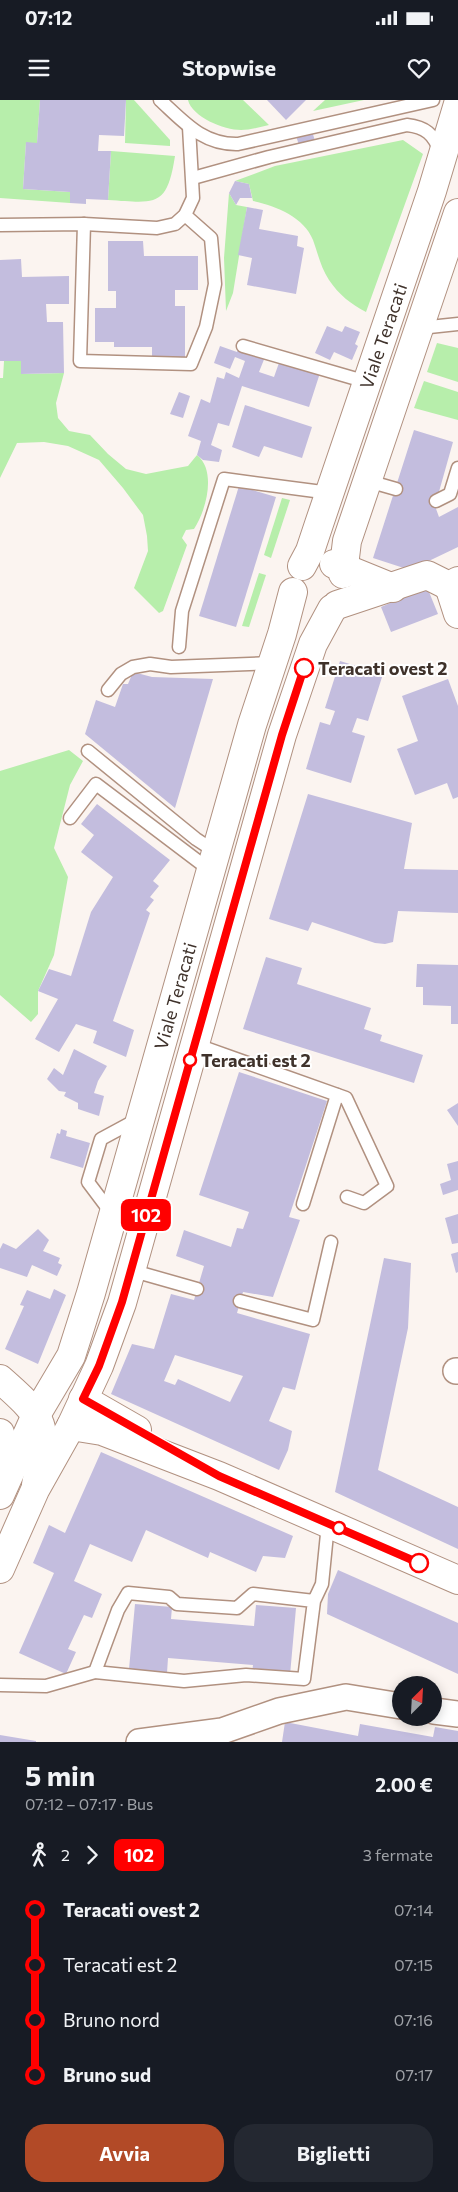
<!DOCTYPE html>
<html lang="it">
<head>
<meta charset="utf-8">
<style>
  :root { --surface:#171b24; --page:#242831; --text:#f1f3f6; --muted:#9ea1a6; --accent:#b24a27 }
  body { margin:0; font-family:Commissioner,sans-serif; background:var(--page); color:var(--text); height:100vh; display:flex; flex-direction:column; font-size:19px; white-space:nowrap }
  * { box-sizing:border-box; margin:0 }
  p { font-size:16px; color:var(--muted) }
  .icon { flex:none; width:28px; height:28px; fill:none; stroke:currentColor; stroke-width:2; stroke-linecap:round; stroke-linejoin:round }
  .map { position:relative; height:1642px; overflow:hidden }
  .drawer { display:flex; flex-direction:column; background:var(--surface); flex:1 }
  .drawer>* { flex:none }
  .badge { padding:0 10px; border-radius:8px; font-size:18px; line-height:32px }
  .needle { width:32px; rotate:24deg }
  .controls { position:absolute; left:392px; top:1576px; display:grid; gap:10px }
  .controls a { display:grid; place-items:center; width:50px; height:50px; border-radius:50%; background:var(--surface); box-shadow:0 2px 12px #0003; font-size:25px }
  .map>.badge { position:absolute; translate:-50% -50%; box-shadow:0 0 0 2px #fff }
  .legs { display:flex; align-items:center; gap:8px; height:55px; padding:0 25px; font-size:16px }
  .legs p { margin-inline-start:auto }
  .headline { display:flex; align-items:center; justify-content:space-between; height:85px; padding:0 25px }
  h1 { font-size:28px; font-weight:700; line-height:38px }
  .primary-button { display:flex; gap:10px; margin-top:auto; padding:10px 25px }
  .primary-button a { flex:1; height:58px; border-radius:20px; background:var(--accent); color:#fff; font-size:20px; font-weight:700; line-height:58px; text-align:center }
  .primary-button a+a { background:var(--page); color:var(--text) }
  ul { padding:0 25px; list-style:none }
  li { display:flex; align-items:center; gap:18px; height:55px; font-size:19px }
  li i { display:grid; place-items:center; width:8px; height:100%; margin:0 6px; background:currentColor }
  li i::after { content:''; width:12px; height:12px; margin:-6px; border:4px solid; border-radius:50%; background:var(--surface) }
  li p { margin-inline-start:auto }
  li:first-child i { background:linear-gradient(#0000 50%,currentColor 0) }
  li:last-child i { background:linear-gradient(currentColor 50%,#0000 0) }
  .status { display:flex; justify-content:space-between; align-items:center; height:35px; padding:0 25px; background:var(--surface); direction:ltr }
  .status svg { height:14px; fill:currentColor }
  header { display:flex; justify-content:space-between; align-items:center; height:65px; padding:0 25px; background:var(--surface); font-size:22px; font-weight:700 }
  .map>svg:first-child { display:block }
</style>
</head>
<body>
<div class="status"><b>07:12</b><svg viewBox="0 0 49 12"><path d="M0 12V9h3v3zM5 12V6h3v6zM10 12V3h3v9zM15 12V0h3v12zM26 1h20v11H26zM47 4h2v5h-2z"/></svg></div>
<header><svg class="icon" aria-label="menu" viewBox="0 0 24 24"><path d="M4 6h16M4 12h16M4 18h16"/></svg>Stopwise<svg class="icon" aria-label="heart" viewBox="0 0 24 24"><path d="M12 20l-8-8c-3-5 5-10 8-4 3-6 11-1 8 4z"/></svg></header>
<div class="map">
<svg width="458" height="1642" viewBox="0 0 458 1642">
  <rect width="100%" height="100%" fill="#fbf4f0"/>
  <g fill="#b7eeab">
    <polygon points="0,0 40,0 37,43 26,43 23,89 70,92 70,103 0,98"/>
    <polygon points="126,0 134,0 170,40 170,46 125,43"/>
    <path d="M188,0H243L269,25C260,27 250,30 241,30C224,30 192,17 188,0Z"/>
    <polygon points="325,0 364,0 313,11"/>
    <path d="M403,40L423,54L366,212C351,204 339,195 329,180C321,168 318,154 313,140C304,117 276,106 253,101L249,84L235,81L275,66Z"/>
    <path d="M111,51L175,56C167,108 156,103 108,100Z"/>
    <polygon points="229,93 236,105 247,107 233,193 226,211 224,158"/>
    <polygon points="437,243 458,248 458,282 427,272"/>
    <path d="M4,261H21L22,274L64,273L56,303L58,318L69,331L90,335L108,354L126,369L146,374L172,369L188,366L197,355C217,371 206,411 194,429L186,430L182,438L187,445L163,511L159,513L134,488L148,451L147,436L143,415L123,388L99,360L68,346L44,342L17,343L0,378V278H3Z"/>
    <polygon points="424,281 458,292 458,320 414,308"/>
    <polygon points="282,398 290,400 271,458 264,455"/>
    <polygon points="259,473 266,475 249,527 242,526"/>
    <polygon points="69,650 83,661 70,685 54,748 68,777 54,855 38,891 38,914 31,922 0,895 0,671"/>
  </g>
  <g fill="#c3bdde" fill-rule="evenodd">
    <polygon points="40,0 126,0 124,36 99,35 98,51 111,51 108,100 86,99 86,104 70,103 70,92 23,89 26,42 37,43"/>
    <polygon points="267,0 306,0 286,20"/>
    <polygon points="312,31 315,41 299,45 296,36"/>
    <polygon points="235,81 249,84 252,98 240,98 236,105 229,93"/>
    <polygon points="247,107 263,110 259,129 298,136 297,146 304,148 296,194 247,185 252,158 238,155"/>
    <polygon points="108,141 143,141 144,156 198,156 198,190 175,190 175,206 185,206 185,258 152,258 152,247 114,247 114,242 95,242 95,208 116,208 116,191 108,191"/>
    <polygon points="21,159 22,177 69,176 69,204 46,204 47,222 63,222 64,273 21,274 21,261 0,261 0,160"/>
    <polygon points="327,226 342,232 345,226 360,232 355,244 358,246 352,260 334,252 330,260 315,253"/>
    <polygon points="220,246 237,252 238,248 265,257 259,272 274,277 280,260 320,273 309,307 242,286 229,326 218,323 211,345 222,350 219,362 203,360 197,355 201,341 188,336 201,299 210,303 217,277 224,279 226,272 239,278 245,261 235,257 230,269 214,263"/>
    <polygon points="179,292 190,296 183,318 170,314"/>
    <polygon points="245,305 312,327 302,358 264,346 259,357 232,347"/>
    <polygon points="414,330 453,342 435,406 439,417 458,407 458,447 410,470 373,458"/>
    <polygon points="239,386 276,397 236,527 199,516"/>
    <polygon points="427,487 438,514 391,532 381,507"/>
    <polygon points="340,561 383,574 368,621 357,618 352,632 365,636 351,683 306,669 320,622 330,625 335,611 325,608"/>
    <polygon points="133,572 152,577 213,579 175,708 85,634 96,600 115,607 123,584 128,584"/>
    <polygon points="448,579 458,606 458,697 453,699 447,683 415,695 397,649 418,641 402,596"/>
    <polygon points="308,694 412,723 404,769 458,770 458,813 398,811 393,842 385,844 375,843 312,822 308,831 269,819"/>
    <polygon points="97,704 170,760 153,781 159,786 150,797 154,800 146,810 150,813 113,921 134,930 126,957 93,943 97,931 76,924 59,952 35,939 58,899 38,891 49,869 71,876 91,812 113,777 81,752 94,735 81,724"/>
    <polygon points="266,857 302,868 297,884 371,908 364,929 382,935 380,941 423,955 414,983 243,929"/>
    <polygon points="417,864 458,865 458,924 451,924 451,906 423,905 423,887 416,887"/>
    <polygon points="74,949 107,966 98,981 94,993 104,996 99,1016 78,1009 78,1003 64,996 66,992 59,991 47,979 54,968 63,975"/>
    <path d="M239,972L327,1001L289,1117L300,1120L273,1197L243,1192L237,1213L310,1234L295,1290L283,1287L269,1321L292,1331L288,1350L279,1370L111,1294L132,1244L154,1249L171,1194L194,1200L204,1166L176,1156L184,1130L231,1147L237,1128L243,1129L249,1112L199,1095ZM175,1255L243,1276L230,1302L178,1279L175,1285L164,1281Z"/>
    <polygon points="458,1003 458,1026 447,1010"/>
    <polygon points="61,1029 67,1031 66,1036 90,1043 83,1068 50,1058 57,1033 60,1034"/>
    <polygon points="458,1061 458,1090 443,1095 440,1084 451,1080 447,1064"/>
    <polygon points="458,1114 458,1143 452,1144 445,1118"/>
    <polygon points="38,1129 49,1140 43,1151 60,1158 58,1163 62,1165 57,1176 32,1165 27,1177 0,1168 0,1149 3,1143 16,1149"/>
    <polygon points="458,1152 458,1172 456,1173 451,1154"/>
    <polygon points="384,1158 411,1163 408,1228 378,1370 458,1407 458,1449 335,1392"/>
    <polygon points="54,1189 66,1195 38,1264 5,1249 24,1206 20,1205 27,1190 50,1199"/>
    <polygon points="101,1352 293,1436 285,1458 263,1456 256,1472 210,1452 208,1458 146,1430 132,1462 90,1444 74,1481 102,1494 92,1518 84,1515 68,1549 76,1552 66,1574 19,1553 54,1473 33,1463 49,1425 65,1433"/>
    <polygon points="338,1470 458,1523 458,1574 327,1514 328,1494"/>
    <polygon points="135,1504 172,1507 171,1519 254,1526 256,1505 296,1508 290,1575 252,1572 253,1565 168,1558 167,1573 129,1569"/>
    <polygon points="285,1622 358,1636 360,1624 433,1637 435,1627 458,1631 458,1642 282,1642"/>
    <polygon points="0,1635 36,1641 36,1642 0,1642"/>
  </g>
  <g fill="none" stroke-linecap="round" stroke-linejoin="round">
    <g stroke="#b19180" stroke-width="15">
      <g id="lane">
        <path d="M160,0C184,22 203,45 238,44L433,0"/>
        <path d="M193,78L269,57L407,25C425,27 434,34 440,52"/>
        <polyline points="84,124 80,261 191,264 206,227 215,184 211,138 185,115"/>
        <polyline points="0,125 84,124 157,128 175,124 185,115 193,98 189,27"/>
        <polyline points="420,228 458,224"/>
        <polyline points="243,246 367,282"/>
        <polyline points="368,381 396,389"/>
        <polyline points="436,401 450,394 458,368"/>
        <polyline points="179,547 182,511 224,379 330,393"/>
        <polyline points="108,590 121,574 133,567 150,564 171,567 273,563"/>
        <polyline points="88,651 196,739 216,752"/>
        <polyline points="70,718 96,684 211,771"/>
        <polyline points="194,944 346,998 387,1086 364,1103 347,1097"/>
        <polyline points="303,1104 337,995"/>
        <polyline points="112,1114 88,1082 101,1039 138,1019"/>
        <polyline points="130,1170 197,1189"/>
        <polyline points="240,1201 313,1220 331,1142"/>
        <polyline points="314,1501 253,1494 237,1508 177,1504 169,1497 128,1493 118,1510 95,1572 184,1581 246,1575 304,1579 314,1501 322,1484 328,1424"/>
        <polyline points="0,1585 46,1586 95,1572"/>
      </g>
    </g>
    <g stroke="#b19180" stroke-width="28">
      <g id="street">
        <polyline points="456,1271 458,1271"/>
        <polyline points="434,1611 458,1614"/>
        <polyline points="139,1642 222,1631 279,1611 346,1597 401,1606"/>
      </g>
    </g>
    <g stroke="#b19180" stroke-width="30">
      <g id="secondary">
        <polyline points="334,464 393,488"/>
        <polyline points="449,486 458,514"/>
        <polyline points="337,505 427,475 449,486 458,481"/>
        <path d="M0,1279C48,1321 47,1324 36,1385"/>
        <polyline points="83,1299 137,1330"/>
        <polyline points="71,1326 102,1331 219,1376 458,1480"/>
        <polyline points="0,1333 10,1371"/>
      </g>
    </g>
    <g stroke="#b19180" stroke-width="30">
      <g id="primary">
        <polyline points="302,466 310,451 319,424 432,91 458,4"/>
        <polyline points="343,474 347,441 458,113"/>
        <polyline points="0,1395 36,1315 71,1256 91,1193 252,625 282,534 293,492"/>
        <polyline points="0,1469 35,1390 71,1326 99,1266 122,1203 282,635 313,544 332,509"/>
      </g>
    </g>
    <use href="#lane" stroke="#fff" stroke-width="12"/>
    <use href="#street" stroke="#fff" stroke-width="25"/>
    <use href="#secondary" stroke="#fff" stroke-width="28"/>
    <use href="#primary" stroke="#fff" stroke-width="28"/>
  </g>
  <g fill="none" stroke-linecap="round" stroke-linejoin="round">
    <g stroke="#fff" stroke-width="11">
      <polyline id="line-1" points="304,568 282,635 122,1202 99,1266 83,1299 219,1376 419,1463"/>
    </g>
    <use href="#line-1" stroke="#f00" stroke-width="8"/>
  </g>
  <g fill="#fff" stroke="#f00" stroke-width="2.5">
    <circle cx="304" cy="568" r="9"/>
    <circle cx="190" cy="960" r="6"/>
    <circle cx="339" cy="1428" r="6"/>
    <circle cx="419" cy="1463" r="9"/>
  </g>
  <g text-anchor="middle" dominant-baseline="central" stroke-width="4" stroke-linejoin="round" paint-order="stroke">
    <g font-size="18" fill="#3f322b" stroke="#fff">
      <text transform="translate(383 236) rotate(-71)">Viale Teracati</text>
      <text transform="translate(175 896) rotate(-74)">Viale Teracati</text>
    </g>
    <g font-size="18" font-weight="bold" fill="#3f322b" stroke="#fff" text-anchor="start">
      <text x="318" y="568">Teracati ovest 2</text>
      <text x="201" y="960">Teracati est 2</text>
    </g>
  </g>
</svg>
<div class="controls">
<a><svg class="needle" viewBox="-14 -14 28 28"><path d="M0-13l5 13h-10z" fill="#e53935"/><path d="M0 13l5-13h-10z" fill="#9ea1a6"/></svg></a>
</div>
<b class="badge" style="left:146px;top:1115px;background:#f00;color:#fff">102</b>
</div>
<section class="drawer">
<div class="headline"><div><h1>5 min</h1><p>07:12 – 07:17 · Bus</p></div><b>2.00 €</b></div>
<div class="legs"><svg class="icon" aria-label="walk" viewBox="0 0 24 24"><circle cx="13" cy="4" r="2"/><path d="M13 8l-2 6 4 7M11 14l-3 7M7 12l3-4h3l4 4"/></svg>2<svg class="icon" aria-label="forward" viewBox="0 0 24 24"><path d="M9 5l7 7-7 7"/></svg><b class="badge" style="background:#f00;color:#fff">102</b><p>3 fermate</p></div>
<ul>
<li><i style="color:#f00"></i><b>Teracati ovest 2</b><p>07:14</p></li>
<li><i style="color:#f00"></i><span>Teracati est 2</span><p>07:15</p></li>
<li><i style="color:#f00"></i><span>Bruno nord</span><p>07:16</p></li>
<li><i style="color:#f00"></i><b>Bruno sud</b><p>07:17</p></li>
</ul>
<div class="primary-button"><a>Avvia</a><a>Biglietti</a></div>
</section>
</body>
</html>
